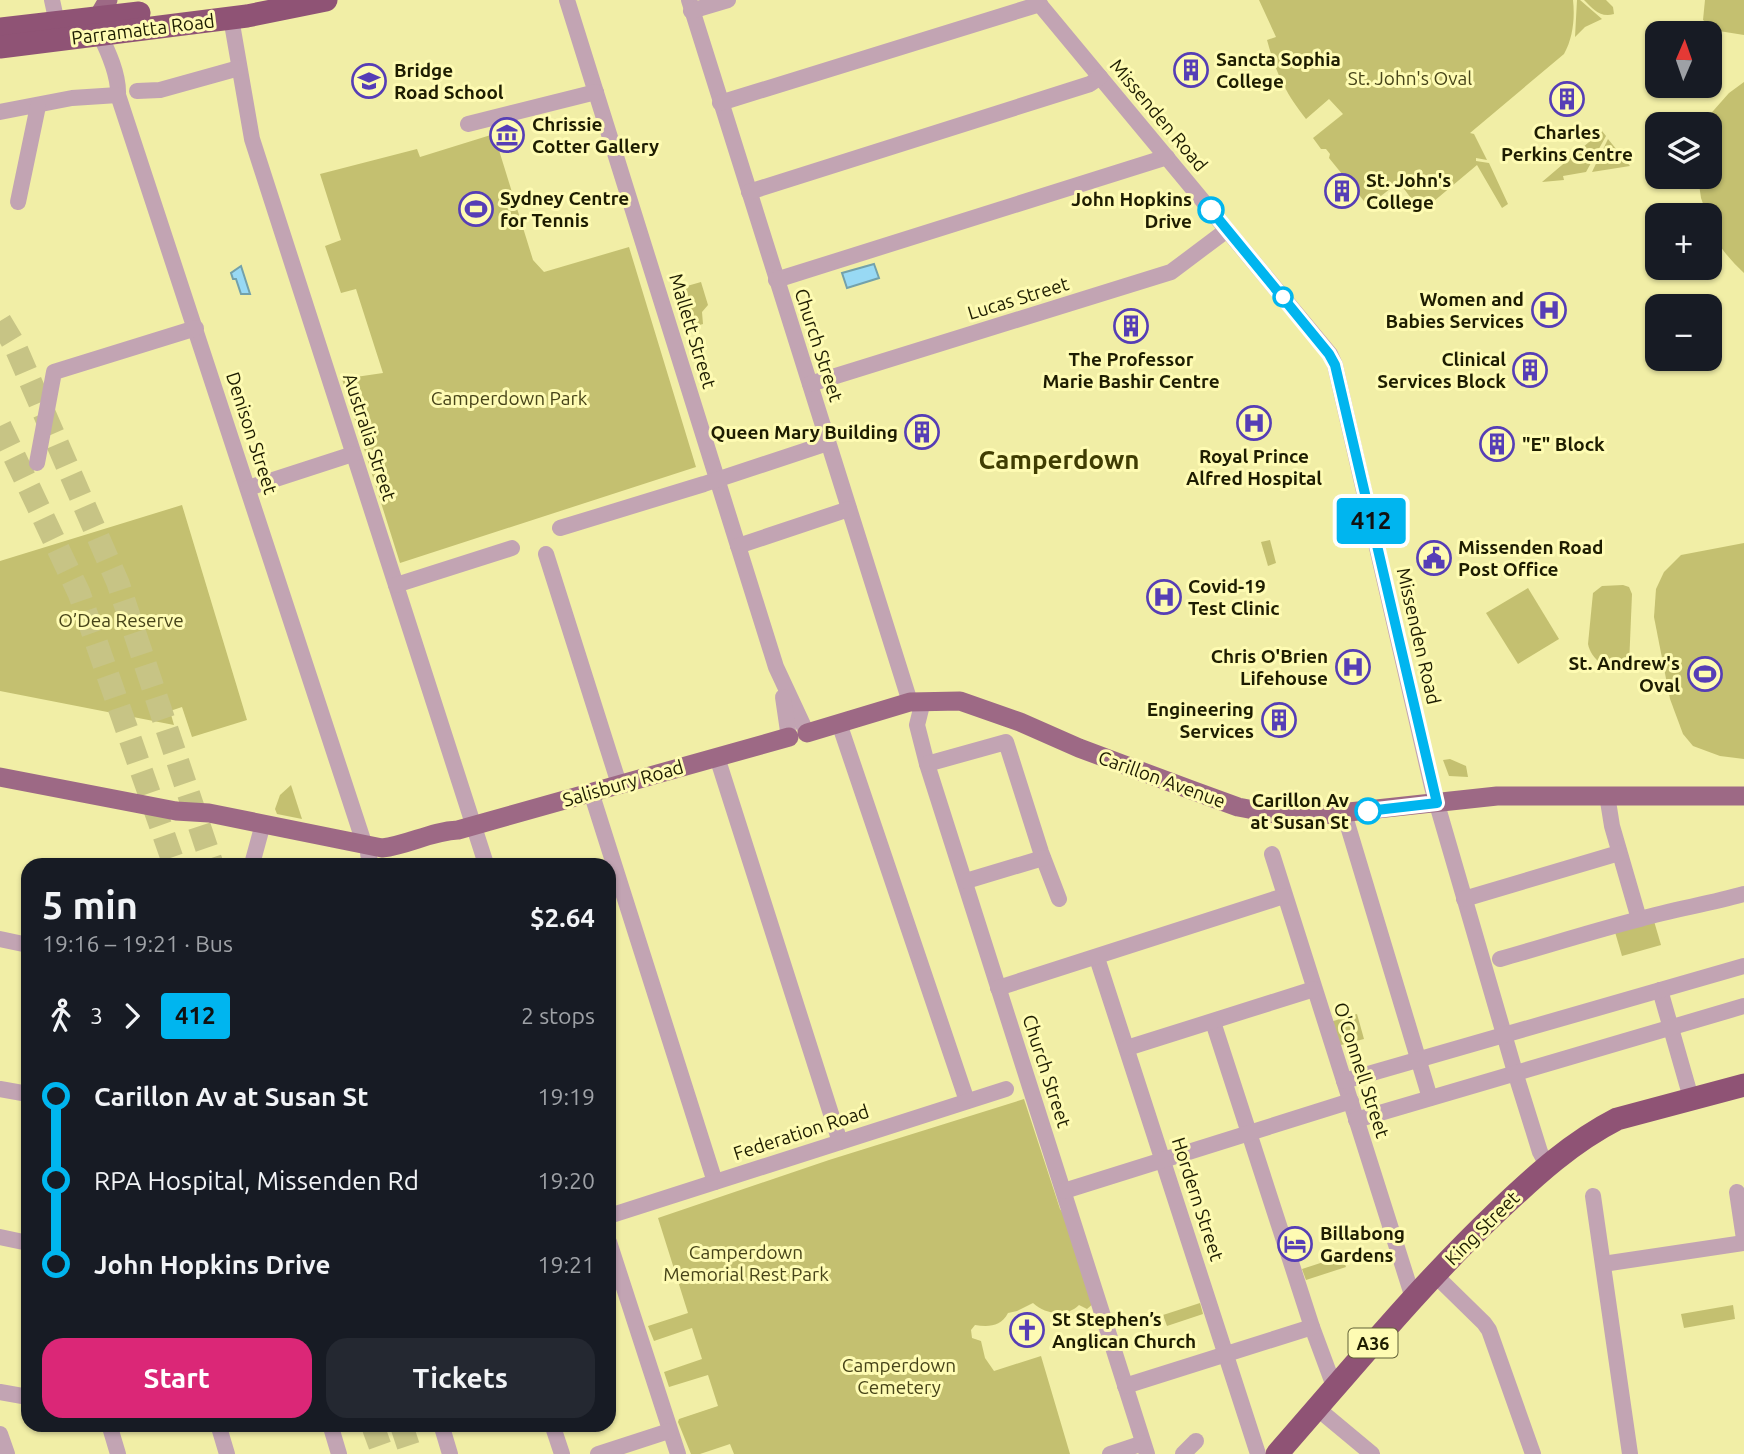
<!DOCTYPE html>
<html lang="en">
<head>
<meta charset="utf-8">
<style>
  :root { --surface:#171b24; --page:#242831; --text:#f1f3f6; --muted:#9ea1a6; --accent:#db2777 }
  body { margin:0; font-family:Ubuntu,sans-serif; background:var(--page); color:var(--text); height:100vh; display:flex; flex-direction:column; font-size:26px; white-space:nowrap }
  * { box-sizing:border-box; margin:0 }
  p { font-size:23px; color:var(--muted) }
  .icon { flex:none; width:38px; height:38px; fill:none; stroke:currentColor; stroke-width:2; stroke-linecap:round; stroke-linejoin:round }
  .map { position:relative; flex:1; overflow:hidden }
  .side { position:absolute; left:21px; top:858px; width:595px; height:574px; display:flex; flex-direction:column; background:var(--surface); border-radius:21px; box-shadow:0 2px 5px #0004 }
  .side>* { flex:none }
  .badge { padding:0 14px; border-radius:5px; font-size:24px; line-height:46px }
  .needle { width:46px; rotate:2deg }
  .controls { position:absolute; left:1645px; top:21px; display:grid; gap:14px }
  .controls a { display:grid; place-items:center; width:77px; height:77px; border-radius:14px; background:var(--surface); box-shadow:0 2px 5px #0004; font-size:35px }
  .map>.badge { position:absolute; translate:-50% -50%; box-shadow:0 0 0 4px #fff }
  .legs { display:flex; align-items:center; gap:10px; height:77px; padding:0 21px; font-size:23px }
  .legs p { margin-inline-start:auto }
  .headline { display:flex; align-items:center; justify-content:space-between; height:119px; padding:0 21px }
  h1 { font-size:38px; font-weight:600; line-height:52px }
  .button { display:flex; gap:14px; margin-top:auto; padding:14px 21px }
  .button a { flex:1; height:80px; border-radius:21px; background:var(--accent); color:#fff; font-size:28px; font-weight:600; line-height:80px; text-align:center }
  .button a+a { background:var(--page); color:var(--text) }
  ul { padding:0 21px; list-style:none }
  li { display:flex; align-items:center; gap:24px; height:84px; font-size:26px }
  li i { display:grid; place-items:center; width:10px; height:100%; margin:0 9px; background:currentColor }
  li i::after { content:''; width:18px; height:18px; margin:-9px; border:5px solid; border-radius:50%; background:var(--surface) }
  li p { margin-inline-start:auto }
  li:first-child i { background:linear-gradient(#0000 50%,currentColor 0) }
  li:last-child i { background:linear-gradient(currentColor 50%,#0000 0) }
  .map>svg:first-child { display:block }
</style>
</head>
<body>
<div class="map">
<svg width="1744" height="1454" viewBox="0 0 1744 1454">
  <rect width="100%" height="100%" fill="#f1eea6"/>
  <g fill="#c4c070">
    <path d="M1259,0H1573C1575,18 1573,38 1564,54L1470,133L1474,134L1487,160L1476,158V161L1489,163L1508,204L1502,208L1477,165L1421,212L1399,182L1368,206L1329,158L1330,154L1326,149H1321L1313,138L1343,114L1329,99L1306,119C1285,92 1276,73 1267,40L1276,37Z"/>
    <polygon points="1577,0 1580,0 1602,19 1585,27 1575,37"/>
    <path d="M1584,0H1606L1613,7L1614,14C1600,18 1593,9 1584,0Z"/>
    <polygon points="1705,0 1744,0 1744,35 1719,31 1703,20"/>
    <path d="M1744,82V273C1728,258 1710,238 1710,215H1707L1701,198L1698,177H1710V124H1704L1706,119L1729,93Z"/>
    <polygon points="1602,131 1606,136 1586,172 1563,176 1564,180 1542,182"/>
    <polygon points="494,134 533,260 544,272 629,247 696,467 400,563 342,379 383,373 356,289 341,293 325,246 341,240 320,174 417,149 420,157"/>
    <polygon points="1608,139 1630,166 1592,172"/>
    <polygon points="701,282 708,305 702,312 703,324 693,327 680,288"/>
    <polygon points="182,505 247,720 192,737 182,707 170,711 174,725 0,691 0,561"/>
    <polygon points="1270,540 1276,563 1268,566 1261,542"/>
    <polygon points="1744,543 1744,759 1720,756 1693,746 1683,734 1670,699 1654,617 1656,589 1664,572 1681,555"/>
    <path d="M1623,585L1629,587L1632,594L1629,665L1627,671C1610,674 1591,660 1588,644L1593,593L1602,586Z"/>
    <polygon points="1528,588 1559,639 1518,664 1486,613"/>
    <polygon points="1450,759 1466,766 1468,777 1449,776 1443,760"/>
    <polygon points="291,785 302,819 277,814 275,809 280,795"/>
    <polygon points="1654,921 1661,945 1622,956 1615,932"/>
    <polygon points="1357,1014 1364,1039 1337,1046 1330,1022"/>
    <path d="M1024,1099L1060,1209L1065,1216L1094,1303L1087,1309L1079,1305C1066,1318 1045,1314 1033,1303L1017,1311L1008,1313C1001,1327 988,1327 975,1325L971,1330L972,1338L981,1341L985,1358L994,1371L1041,1356L1070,1454H734L730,1444L700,1454H691L678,1422L679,1419L718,1406L708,1375L669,1387L664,1372L702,1359L692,1328L654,1341L648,1326L688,1313L658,1218L829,1160Z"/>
    <polygon points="1342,1256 1346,1267 1306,1280 1302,1269"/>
    <polygon points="1200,1303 1203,1314 1167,1326 1163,1315"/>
    <polygon points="1733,1305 1735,1319 1684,1328 1681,1314"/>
  </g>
  <g fill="#98d9f4" stroke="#73a1ab" stroke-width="2">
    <polygon points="874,264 879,278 847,288 842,273"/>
    <polygon points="241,266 250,294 241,294 236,279 233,279 231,273"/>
  </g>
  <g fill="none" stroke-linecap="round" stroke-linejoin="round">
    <g stroke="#c7c485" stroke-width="23" stroke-dasharray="23 11" stroke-linecap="butt">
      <polyline points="0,321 15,346 118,583 212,864"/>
      <polyline points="0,426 79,593 174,864"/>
      <polyline points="372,1424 383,1454"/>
      <polyline points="401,1424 411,1454"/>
    </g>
    <g stroke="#c2a4b3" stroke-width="16">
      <polyline points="52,0 57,23"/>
      <polyline points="567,0 776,667 803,725"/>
      <polyline points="689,0 910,702"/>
      <polyline points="1036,0 1330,354 1335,365 1432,787 1515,1072 1540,1152 1547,1165"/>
      <polyline points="691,11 728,0"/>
      <polyline points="231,18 252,139 486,864"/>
      <path d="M99,33C108,51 119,75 118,95L365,846"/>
      <polyline points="137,91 160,90 239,68"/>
      <polyline points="720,103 1040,4"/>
      <polyline points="0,112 72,98 118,95"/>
      <polyline points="468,124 596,92"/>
      <polyline points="749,192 1090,84 1100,77"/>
      <polyline points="18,202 38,106"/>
      <polyline points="776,280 1167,157"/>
      <polyline points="810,384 1171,272 1227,230"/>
      <polyline points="37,463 54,372 196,328"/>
      <polyline points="248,488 353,454"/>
      <polyline points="560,528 704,484 828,443"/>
      <polyline points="738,546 849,509"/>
      <polyline points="546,554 619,784"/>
      <polyline points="396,585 512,548"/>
      <polyline points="783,697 788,731"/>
      <polyline points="923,701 917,725 927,764 1147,1454"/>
      <polyline points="839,723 967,1101"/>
      <polyline points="717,757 840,1142"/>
      <polyline points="927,764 1006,742 1041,852 1059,899"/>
      <polyline points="591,792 715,1182"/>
      <polyline points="1607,795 1612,826 1639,919"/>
      <polyline points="1344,813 1430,1098"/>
      <polyline points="368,854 371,864"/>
      <polyline points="1272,854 1413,1298"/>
      <polyline points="252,864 261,831"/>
      <polyline points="966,881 1043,858"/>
      <polyline points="1464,899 1619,853"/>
      <polyline points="0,939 28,945"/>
      <polyline points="1097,958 1258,1454"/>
      <path d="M1500,959C1546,946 1593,931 1640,919C1675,909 1709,904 1744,894"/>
      <polyline points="998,988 1284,896"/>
      <polyline points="1660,990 1691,1098"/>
      <polyline points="1213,1022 1312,1327 1335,1389"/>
      <polyline points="1127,1048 1314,989"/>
      <polyline points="1344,1081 1744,966"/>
      <polyline points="0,1089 28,1094"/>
      <polyline points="1356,1120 1744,1006"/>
      <polyline points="1064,1191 1351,1101"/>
      <polyline points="1737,1192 1744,1239"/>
      <polyline points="1593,1196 1630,1454"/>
      <polyline points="609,1216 1006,1089"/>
      <polyline points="0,1237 28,1243"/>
      <polyline points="609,1242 678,1454"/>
      <polyline points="1603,1264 1744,1243"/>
      <polyline points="1435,1275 1484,1323 1489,1330 1533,1454"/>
      <polyline points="1125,1386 1312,1327"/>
      <polyline points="0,1392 28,1397"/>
      <polyline points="1318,1409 1372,1454"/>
      <polyline points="109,1424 118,1454"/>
      <polyline points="218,1424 227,1454"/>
      <polyline points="330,1424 339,1454"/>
      <polyline points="441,1424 450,1454"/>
      <polyline points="552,1424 562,1454"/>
      <polyline points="0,1434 7,1454"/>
      <polyline points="598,1454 669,1431"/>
      <polyline points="1110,1454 1143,1443"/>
      <polyline points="1183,1454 1196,1441"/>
    </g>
    <g stroke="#9d6985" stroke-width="19">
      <polyline points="98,17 108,0"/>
      <polyline points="807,733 910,702 960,701 1020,722 1079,748 1194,791 1238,807 1275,814 1321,815 1497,796 1744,796"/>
      <path d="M0,777L176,811L209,813L382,848C409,845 431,831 458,830L789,737"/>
    </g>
    <g stroke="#8f5375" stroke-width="23">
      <polyline points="0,29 139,13"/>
      <polyline points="0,47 247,16 326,0"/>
      <path d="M1277,1454C1350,1371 1419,1286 1499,1210C1536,1175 1572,1142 1617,1119L1744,1085"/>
    </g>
  </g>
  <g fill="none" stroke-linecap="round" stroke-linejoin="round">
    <g stroke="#fff" stroke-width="16">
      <polyline id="line-1" points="1211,210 1329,354 1335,365 1437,803 1368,811"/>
    </g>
    <use href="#line-1" stroke="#00b5ef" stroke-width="10"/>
  </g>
  <defs>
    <g id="building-ring" transform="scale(1.75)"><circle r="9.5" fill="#fefbb3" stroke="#563eb6" stroke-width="1.5"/><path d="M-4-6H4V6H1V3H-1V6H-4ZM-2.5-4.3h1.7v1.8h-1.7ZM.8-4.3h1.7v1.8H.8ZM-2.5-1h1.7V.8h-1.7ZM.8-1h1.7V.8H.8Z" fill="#563eb6"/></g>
    <g id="school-ring" transform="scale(1.75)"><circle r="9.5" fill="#fefbb3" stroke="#563eb6" stroke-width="1.5"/><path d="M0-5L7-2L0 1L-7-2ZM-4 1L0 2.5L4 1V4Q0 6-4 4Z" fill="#563eb6"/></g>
    <g id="museum-ring" transform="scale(1.75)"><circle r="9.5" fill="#fefbb3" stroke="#563eb6" stroke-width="1.5"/><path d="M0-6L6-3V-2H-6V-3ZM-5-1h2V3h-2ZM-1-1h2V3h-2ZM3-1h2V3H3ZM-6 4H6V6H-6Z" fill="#563eb6"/></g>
    <g id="stadium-ring" transform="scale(1.75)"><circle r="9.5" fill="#fefbb3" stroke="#563eb6" stroke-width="1.5"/><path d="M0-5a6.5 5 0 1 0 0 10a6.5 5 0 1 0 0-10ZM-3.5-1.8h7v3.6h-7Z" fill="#563eb6"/></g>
    <g id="hospital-ring" transform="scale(1.75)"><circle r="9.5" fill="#fefbb3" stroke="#563eb6" stroke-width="1.5"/><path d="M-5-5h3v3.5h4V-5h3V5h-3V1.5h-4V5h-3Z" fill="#563eb6"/></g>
    <g id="civic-ring" transform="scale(1.75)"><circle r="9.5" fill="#fefbb3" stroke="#563eb6" stroke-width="1.5"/><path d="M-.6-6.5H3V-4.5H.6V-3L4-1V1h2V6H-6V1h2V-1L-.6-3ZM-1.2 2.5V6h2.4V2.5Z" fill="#563eb6"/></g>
    <g id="hotel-ring" transform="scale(1.75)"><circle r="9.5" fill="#fefbb3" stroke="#563eb6" stroke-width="1.5"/><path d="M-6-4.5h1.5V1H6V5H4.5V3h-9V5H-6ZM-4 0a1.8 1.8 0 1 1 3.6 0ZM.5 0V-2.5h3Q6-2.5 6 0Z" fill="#563eb6"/></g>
    <g id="church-ring" transform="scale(1.75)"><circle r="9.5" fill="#fefbb3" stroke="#563eb6" stroke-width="1.5"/><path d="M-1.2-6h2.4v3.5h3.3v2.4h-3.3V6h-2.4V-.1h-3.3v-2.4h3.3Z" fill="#563eb6"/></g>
  </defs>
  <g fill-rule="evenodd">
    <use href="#building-ring" x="1191" y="70"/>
    <use href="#school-ring" x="369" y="81"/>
    <use href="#building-ring" x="1567" y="99"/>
    <use href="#museum-ring" x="507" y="135"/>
    <use href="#building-ring" x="1342" y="191"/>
    <use href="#stadium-ring" x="476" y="209"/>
    <use href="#hospital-ring" x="1549" y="310"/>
    <use href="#building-ring" x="1131" y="326"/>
    <use href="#building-ring" x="1530" y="370"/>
    <use href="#hospital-ring" x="1254" y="423"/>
    <use href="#building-ring" x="922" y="432"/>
    <use href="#building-ring" x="1497" y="444"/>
    <use href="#civic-ring" x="1434" y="558"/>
    <use href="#hospital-ring" x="1164" y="597"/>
    <use href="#hospital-ring" x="1353" y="667"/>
    <use href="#stadium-ring" x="1705" y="674"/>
    <use href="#building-ring" x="1279" y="720"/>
    <use href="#hotel-ring" x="1295" y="1244"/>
    <use href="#church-ring" x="1027" y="1330"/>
  </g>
  <g fill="#fff" stroke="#00b5ef" stroke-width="3.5">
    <circle cx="1211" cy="210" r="12"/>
    <circle cx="1283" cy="297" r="9"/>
    <circle cx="1368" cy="811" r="12"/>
  </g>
  <g text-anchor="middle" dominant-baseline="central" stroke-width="6" stroke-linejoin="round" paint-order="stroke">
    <rect fill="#fefbb3" stroke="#616036" stroke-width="2" x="1348.5" y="1328.5" width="49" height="29" rx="5"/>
    <g font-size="18" font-weight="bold" fill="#1e1d01">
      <text x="1373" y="1343">A36</text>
    </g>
    <g font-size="19" fill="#1e1d01" stroke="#fefbb3">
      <text transform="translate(143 29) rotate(-7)">Parramatta Road</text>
      <text transform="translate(1159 115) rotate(50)">Missenden Road</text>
      <text transform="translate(1018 298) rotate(-17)">Lucas Street</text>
      <text transform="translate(693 331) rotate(73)">Mallett Street</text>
      <text transform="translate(819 345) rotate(72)">Church Street</text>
      <text transform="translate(252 433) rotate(72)">Denison Street</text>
      <text transform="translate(370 437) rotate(72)">Australia Street</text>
      <text transform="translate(1419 636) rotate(77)">Missenden Road</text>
      <text transform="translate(1162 779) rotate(20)">Carillon Avenue</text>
      <text transform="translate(623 783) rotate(-16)">Salisbury Road</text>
      <text transform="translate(1362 1070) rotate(72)">O'Connell Street</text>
      <text transform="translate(1047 1071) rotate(72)">Church Street</text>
      <text transform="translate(801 1132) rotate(-18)">Federation Road</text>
      <text transform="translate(1198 1199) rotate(72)">Hordern Street</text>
      <text transform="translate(1482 1228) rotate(-45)">King Street</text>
    </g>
    <g font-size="19" font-weight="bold" fill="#1e1d01" stroke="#fefbb3" text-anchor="start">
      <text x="1216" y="59">Sancta Sophia<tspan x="1216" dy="22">College</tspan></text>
      <text x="394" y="70">Bridge<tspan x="394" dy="22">Road School</tspan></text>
      <text x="532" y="124">Chrissie<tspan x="532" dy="22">Cotter Gallery</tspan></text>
      <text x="1567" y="132" text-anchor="middle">Charles<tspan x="1567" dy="22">Perkins Centre</tspan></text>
      <text x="1366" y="180">St. John's<tspan x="1366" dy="22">College</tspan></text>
      <text x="500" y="198">Sydney Centre<tspan x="500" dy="22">for Tennis</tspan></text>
      <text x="1524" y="299" text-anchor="end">Women and<tspan x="1524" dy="22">Babies Services</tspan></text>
      <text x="1131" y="359" text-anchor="middle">The Professor<tspan x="1131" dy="22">Marie Bashir Centre</tspan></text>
      <text x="1506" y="359" text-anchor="end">Clinical<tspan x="1506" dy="22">Services Block</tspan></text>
      <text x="898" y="432" text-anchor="end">Queen Mary Building</text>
      <text x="1522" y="444">"E" Block</text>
      <text x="1254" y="456" text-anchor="middle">Royal Prince<tspan x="1254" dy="22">Alfred Hospital</tspan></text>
      <text x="1458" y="547">Missenden Road<tspan x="1458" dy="22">Post Office</tspan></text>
      <text x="1188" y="586">Covid-19<tspan x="1188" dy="22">Test Clinic</tspan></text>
      <text x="1328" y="656" text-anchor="end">Chris O'Brien<tspan x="1328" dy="22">Lifehouse</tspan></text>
      <text x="1680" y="663" text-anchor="end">St. Andrew's<tspan x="1680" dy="22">Oval</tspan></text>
      <text x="1254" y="709" text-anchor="end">Engineering<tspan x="1254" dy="22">Services</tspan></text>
      <text x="1320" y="1233">Billabong<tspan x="1320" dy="22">Gardens</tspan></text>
      <text x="1052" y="1319">St Stephen’s<tspan x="1052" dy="22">Anglican Church</tspan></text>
    </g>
    <g font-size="19" fill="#474419" stroke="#fefbb3">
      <text x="1410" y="78">St. John's Oval</text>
      <text x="509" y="398">Camperdown Park</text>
      <text x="121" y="620">O’Dea Reserve</text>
      <text x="746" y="1252">Camperdown<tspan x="746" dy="22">Memorial Rest Park</tspan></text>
      <text x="899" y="1365">Camperdown<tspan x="899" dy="22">Cemetery</tspan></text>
    </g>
    <g font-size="19" font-weight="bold" fill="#1e1d01" stroke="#fefbb3" text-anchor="end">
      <text x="1192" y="199">John Hopkins<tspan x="1192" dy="22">Drive</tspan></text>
      <text x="1349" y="800">Carillon Av<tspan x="1349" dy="22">at Susan St</tspan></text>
    </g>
    <g font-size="26" font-weight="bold" fill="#403d02" stroke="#fefbb3">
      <text x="1059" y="459">Camperdown</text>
    </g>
  </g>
</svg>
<div class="controls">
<a><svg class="needle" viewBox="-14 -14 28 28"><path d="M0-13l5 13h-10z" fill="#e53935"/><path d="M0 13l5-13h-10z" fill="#9ea1a6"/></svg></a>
<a><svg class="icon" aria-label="layers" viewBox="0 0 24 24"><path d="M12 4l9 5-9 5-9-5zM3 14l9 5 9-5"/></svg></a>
<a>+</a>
<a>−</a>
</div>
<b class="badge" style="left:1371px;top:521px;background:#00b5ef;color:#111">412</b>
<section class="side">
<div class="headline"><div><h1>5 min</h1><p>19:16 – 19:21 · Bus</p></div><b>$2.64</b></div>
<div class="legs"><svg class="icon" aria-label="walk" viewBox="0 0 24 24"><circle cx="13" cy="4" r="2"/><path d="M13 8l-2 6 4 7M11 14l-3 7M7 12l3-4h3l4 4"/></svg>3<svg class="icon" aria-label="forward" viewBox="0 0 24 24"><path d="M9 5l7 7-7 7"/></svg><b class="badge" style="background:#00b5ef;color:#111">412</b><p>2 stops</p></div>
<ul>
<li><i style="color:#00b5ef"></i><b>Carillon Av at Susan St</b><p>19:19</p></li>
<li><i style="color:#00b5ef"></i><span>RPA Hospital, Missenden Rd</span><p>19:20</p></li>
<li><i style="color:#00b5ef"></i><b>John Hopkins Drive</b><p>19:21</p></li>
</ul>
<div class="button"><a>Start</a><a>Tickets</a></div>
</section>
</div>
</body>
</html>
